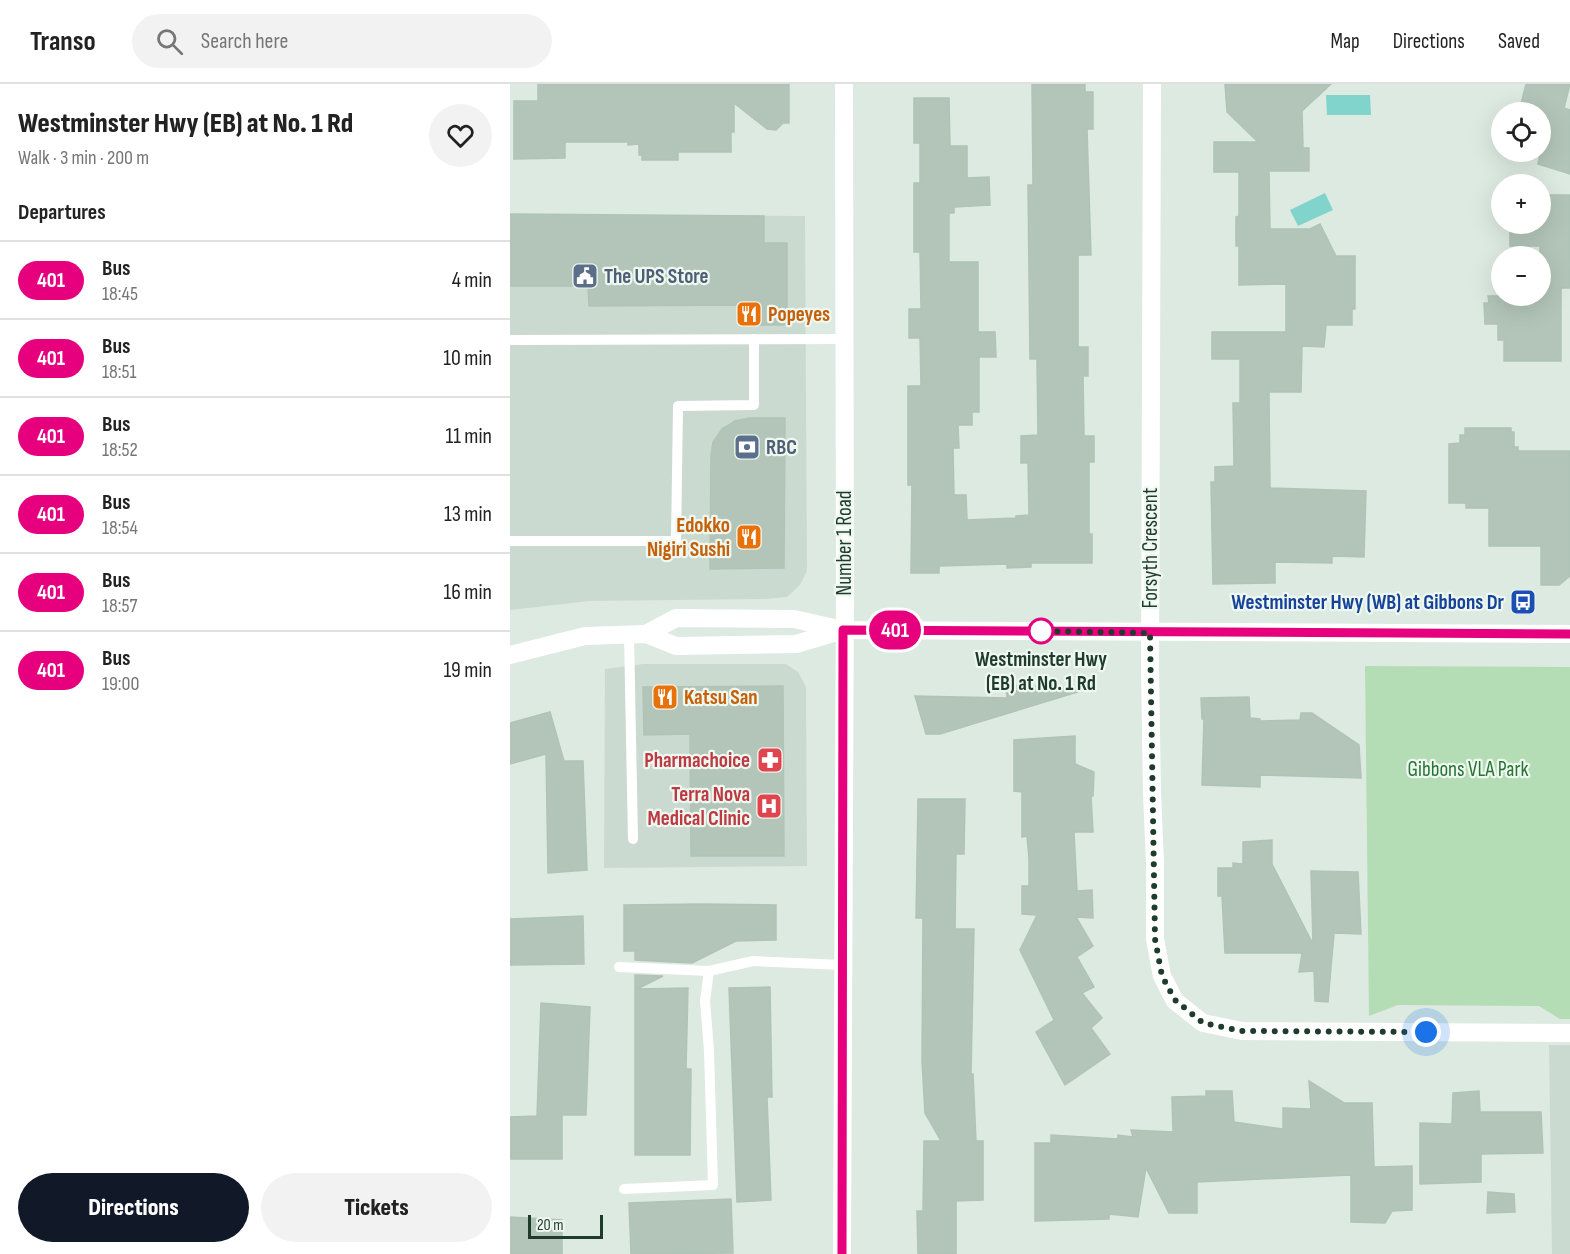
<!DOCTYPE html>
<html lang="en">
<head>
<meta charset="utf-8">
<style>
  :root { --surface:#fff; --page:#f2f2f2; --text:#222; --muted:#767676; --line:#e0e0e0; --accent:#111827 }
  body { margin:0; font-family:"Sofia Sans Condensed",sans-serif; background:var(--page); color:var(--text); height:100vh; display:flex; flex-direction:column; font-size:22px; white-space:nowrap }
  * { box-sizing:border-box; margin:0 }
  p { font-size:20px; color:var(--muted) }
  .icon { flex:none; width:33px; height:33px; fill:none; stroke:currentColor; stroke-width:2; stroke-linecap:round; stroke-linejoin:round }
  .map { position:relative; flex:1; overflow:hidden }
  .details { display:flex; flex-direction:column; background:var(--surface); width:510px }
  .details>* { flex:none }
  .badge { padding:0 12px; border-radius:20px; font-size:21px; line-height:39px }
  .fabs { position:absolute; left:981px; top:18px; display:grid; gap:12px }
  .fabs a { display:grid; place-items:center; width:60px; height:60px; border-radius:50%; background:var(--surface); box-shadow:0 6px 24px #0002; font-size:30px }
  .scale { position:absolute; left:18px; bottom:15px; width:75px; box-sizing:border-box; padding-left:6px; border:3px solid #1e3b2c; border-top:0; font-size:16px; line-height:21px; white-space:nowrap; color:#1e3b2c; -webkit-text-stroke:4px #eef7f0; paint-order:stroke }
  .you { position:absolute; width:30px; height:30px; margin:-15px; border:4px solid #fff; border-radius:50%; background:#1a73e8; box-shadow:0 0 0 9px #1a73e833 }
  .map>.badge { position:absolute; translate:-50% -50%; box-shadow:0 0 0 3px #fff }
  h2 { padding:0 18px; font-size:22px; line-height:54px }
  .round { display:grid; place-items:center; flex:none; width:63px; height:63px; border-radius:32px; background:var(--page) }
  .head { display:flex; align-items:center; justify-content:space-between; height:102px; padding:0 18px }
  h1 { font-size:28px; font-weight:800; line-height:45px }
  .button { display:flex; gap:12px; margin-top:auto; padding:12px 18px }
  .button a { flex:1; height:69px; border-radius:36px; background:var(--accent); color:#fff; font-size:24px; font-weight:800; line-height:69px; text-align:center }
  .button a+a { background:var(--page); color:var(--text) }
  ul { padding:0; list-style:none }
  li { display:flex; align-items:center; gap:18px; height:78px; padding:0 18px; border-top:2px solid var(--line) }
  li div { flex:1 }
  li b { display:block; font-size:22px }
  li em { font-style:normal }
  li .badge { min-width:66px; font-weight:700; text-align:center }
  header { display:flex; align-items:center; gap:36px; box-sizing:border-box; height:84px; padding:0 30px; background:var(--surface); border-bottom:2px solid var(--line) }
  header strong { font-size:28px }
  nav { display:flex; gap:33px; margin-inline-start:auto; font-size:21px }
  .search { width:420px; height:54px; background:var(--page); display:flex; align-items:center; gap:15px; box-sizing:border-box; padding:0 21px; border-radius:33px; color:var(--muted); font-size:22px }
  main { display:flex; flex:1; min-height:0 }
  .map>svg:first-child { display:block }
</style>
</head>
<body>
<header>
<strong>Transo</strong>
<div class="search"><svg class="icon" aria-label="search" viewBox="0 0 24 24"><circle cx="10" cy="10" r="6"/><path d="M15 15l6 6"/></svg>Search here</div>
<nav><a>Map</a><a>Directions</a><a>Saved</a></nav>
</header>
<main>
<section class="details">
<div class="head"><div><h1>Westminster Hwy (EB) at No. 1 Rd</h1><p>Walk · 3 min · 200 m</p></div><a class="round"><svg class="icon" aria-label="heart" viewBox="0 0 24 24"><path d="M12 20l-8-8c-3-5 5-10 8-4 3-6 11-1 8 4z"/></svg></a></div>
<h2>Departures</h2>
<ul>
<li><span class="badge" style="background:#e6007e;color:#fff">401</span><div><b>Bus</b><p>18:45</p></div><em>4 min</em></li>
<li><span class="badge" style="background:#e6007e;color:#fff">401</span><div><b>Bus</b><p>18:51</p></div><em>10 min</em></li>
<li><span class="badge" style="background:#e6007e;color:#fff">401</span><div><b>Bus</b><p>18:52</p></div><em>11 min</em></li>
<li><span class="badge" style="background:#e6007e;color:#fff">401</span><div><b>Bus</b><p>18:54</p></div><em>13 min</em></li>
<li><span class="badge" style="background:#e6007e;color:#fff">401</span><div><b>Bus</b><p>18:57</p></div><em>16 min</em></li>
<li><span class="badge" style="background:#e6007e;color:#fff">401</span><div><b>Bus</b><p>19:00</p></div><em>19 min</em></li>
</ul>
<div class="button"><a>Directions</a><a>Tickets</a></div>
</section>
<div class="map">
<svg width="1060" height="1170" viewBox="0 0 1060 1170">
  <rect width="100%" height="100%" fill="#ddeae1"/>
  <g fill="#cbdad0">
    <polygon points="0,130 295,132 297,487 290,501 277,513 256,515 80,517 0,526"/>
    <polygon points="133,580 276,580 288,588 296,603 297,782 94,784 95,585"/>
    <polygon points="1039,961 1060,961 1060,1170 1042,1170"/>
  </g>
  <polygon fill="#b4ddb5" points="855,582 1060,583 1060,935 1050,935 1029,922 888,921 859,932"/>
  <g fill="#81d4cc">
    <polygon points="816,11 860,11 861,31 817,31"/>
    <polygon points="815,109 823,126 788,142 780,126"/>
  </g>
  <g fill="#b3c5b9" stroke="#afc4b6" stroke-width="1.5">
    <polygon points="28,0 279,0 279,39 273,39 266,46 257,45 224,19 224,48 221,48 221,68 168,68 168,76 132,76 132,71 129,71 129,60 118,61 118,58 55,58 55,74 4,75 4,17 28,17"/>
    <polygon points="522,0 575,0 575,8 583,8 583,45 577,45 581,171 568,171 568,263 578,263 578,292 573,292 574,352 584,352 584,378 579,378 579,450 582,450 582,479 521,479 521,483 497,484 497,480 429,482 429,489 401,489 402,401 398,401 398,302 411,302 410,254 399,254 399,225 411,225 410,168 404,168 404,99 410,99 410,59 404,59 404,14 439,14 440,62 457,62 457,94 479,93 480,121 444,123 444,129 439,129 439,178 468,178 468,248 485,248 486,273 469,273 469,328 462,328 462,341 448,341 449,364 443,364 444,411 456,411 457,436 506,434 506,432 519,431 518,379 511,379 511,352 528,351 527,275 520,275 518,101 523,101"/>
    <polygon points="715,0 821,0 792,27 793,64 799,64 799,87 759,87 760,145 800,145 810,140 826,172 845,172 845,225 842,225 842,241 816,241 814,263 792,262 791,308 759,308 760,404 856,407 854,473 822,472 822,479 765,478 765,499 703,500 701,398 705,398 705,383 724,382 723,319 730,319 730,275 702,275 702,248 776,248 776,200 729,201 729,162 726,162 726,133 729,132 729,88 704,88 704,58 748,58 717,28"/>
    <polygon points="1016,0 1060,0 1054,24 1060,26 1060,90 1028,80 1030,70 1030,28 1009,28"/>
    <polygon points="1030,111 1060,111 1060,204 1051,204 1051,277 994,277 994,256 988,256 988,240 975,240 974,219 979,219 978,212 1030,212 1030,162 1000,162 1000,140 1030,140"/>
    <polygon points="0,130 254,132 254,159 277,159 277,241 232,241 232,221 79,222 78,202 0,202"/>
    <polygon points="239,334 275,334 274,484 200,485 201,372 203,358 212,345 225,337"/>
    <polygon points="955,344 1001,344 1001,348 1004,348 1004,363 1008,363 1008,367 1060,367 1060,492 1049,501 1031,501 1031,462 979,462 979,424 956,424 956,419 939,419 939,360 950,359 950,351 955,351"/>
    <polygon points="496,601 571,604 571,607 430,650 416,650 405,612 497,614"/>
    <polygon points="273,602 274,772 181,772 180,650 134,651 133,603"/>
    <polygon points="739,613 740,634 750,635 750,637 790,636 791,629 802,629 849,661 851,694 750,691 750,703 692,701 694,635 692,635 691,614"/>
    <polygon points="40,628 54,677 73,677 77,786 38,789 36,670 0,680 0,639"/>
    <polygon points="565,652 565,680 584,688 583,712 581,712 583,748 564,748 567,807 582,806 583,834 566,833 583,862 567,873 584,903 572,909 592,934 581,944 600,970 555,1001 526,948 544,936 510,866 527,831 512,830 512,802 519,802 519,775 517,752 512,753 512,708 504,707 504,656"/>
    <polygon points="408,715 455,715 454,770 446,770 445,845 464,845 461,990 463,990 466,1057 473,1057 473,1116 446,1117 446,1170 408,1170 407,1127 413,1127 414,1057 431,1057 415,1029 412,977 413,834 406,834"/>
    <polygon points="762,756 762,780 803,860 801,787 848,788 851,850 824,849 818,918 805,917 804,887 789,888 792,869 715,869 712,812 708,812 708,784 723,784 723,779 733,780 733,758"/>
    <polygon points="191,820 266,821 266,856 226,857 182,879 125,876 125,867 114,867 114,821"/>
    <polygon points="73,832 74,880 0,881 0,835"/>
    <polygon points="125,891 153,892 127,905 178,904 176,985 181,985 180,1071 125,1071"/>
    <polygon points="260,903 262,1013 257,1013 261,1116 227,1118 219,904"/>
    <polygon points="31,919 80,923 76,1031 52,1031 52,1075 0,1075 0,1033 27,1032"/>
    <polygon points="799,997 834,1019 862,1019 864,1083 902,1082 902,1126 882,1127 875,1139 841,1138 841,1091 687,1098 687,1129 659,1129 636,1084 628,1133 599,1130 599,1135 525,1137 525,1059 541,1059 541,1051 608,1055 608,1051 623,1053 621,1046 663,1048 662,1013 696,1012 696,1007 722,1007 724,1038 773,1045 773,1024 801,1025"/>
    <polygon points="969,1007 970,1028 1031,1028 1033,1069 971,1070 971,1098 910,1100 910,1039 942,1040 943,1009"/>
    <polygon points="978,1108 1004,1110 1005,1128 977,1129"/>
    <polygon points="221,1115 223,1169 121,1170 119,1119"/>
    <polygon points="0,1133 52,1136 52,1170 0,1170"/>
  </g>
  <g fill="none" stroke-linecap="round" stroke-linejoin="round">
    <g stroke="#fff" stroke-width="10">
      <polyline points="0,256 334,255"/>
      <polyline points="0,457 166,457 168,322 244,321 244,255"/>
      <polyline points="119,551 123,755"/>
      <polyline points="109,883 199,887 243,877 332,881"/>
      <polyline points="114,1105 203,1101 199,967 195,917 199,887"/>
    </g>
    <polyline stroke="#fff" stroke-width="18" points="642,0 640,585 642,710 645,779 645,855 652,892 665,917 693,939 732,947 1060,949"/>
    <g stroke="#fff" stroke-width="18">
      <polyline points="136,550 166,534 284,535 333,546 1060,550"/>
      <polyline points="0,571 75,552 136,550 166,562 286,560 330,547"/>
      <polyline points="332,1170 335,507 334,0"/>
    </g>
  </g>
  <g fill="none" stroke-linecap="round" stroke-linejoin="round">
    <g stroke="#fff" stroke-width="14">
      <polyline id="line" points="332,1170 333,546 1060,550"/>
    </g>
    <use href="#line" stroke="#e6007e" stroke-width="9"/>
    <polyline stroke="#1e3b2c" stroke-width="6" stroke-dasharray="0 10.8" points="531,547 523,547 640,549 645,855 652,892 665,916 693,939 732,947 916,948"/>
  </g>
  <defs>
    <g id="civic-square" transform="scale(1.35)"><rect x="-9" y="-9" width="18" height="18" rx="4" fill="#5c6f8a" stroke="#eef7f0"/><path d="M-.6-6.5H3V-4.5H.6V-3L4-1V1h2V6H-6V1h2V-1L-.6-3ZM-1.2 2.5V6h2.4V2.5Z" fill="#fff"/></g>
    <g id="restaurant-square" transform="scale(1.35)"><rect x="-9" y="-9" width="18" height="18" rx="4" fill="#e8710a" stroke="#eef7f0"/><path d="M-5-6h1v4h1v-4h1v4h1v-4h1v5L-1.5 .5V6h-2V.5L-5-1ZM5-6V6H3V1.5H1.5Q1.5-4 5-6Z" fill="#fff"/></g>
    <g id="bank-square" transform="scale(1.35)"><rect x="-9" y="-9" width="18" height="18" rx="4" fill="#5c6f8a" stroke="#eef7f0"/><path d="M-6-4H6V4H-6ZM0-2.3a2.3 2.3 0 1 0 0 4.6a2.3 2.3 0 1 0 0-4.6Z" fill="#fff"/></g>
    <g id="bus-square" transform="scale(1.35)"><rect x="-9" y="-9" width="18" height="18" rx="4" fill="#1a4fb4" stroke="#eef7f0"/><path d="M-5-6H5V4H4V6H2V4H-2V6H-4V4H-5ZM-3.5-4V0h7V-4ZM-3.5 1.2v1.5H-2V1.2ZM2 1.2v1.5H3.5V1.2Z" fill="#fff"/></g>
    <g id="pharmacy-square" transform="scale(1.35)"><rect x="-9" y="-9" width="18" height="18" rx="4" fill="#e0444e" stroke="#eef7f0"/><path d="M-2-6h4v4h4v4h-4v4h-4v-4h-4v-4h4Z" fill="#fff"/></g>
    <g id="hospital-square" transform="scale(1.35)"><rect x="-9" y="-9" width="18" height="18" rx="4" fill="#e0444e" stroke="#eef7f0"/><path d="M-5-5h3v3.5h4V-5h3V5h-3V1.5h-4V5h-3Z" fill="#fff"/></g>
  </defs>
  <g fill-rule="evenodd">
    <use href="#civic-square" x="75" y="192"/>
    <use href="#restaurant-square" x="239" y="230"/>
    <use href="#bank-square" x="237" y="363"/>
    <use href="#restaurant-square" x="239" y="453"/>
    <use href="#bus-square" x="1013" y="518"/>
    <use href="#restaurant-square" x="155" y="613"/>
    <use href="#pharmacy-square" x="260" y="676"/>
    <use href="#hospital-square" x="259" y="722"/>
  </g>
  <circle fill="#fff" stroke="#e6007e" stroke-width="3" cx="531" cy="547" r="12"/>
  <g text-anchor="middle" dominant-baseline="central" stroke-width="4.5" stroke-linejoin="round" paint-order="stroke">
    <g font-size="21" font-weight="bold" fill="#4e5e75" stroke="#eef7f0" text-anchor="start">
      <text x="94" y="192">The UPS Store</text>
      <text x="256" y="363">RBC</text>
    </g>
    <g font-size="21" font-weight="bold" fill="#c56008" stroke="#eef7f0" text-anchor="start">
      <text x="258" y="230">Popeyes</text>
      <text x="220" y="441" text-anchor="end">Edokko<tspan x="220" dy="24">Nigiri Sushi</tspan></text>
      <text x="174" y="613">Katsu San</text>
    </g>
    <g font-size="21" fill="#1e3b2c" stroke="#eef7f0">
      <text transform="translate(334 459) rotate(-90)">Number 1 Road</text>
      <text transform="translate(640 464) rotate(-90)">Forsyth Crescent</text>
    </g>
    <g font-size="21" font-weight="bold" fill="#164399" stroke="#eef7f0" text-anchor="end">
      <text x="994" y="518">Westminster Hwy (WB) at Gibbons Dr</text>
    </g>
    <g font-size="21" font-weight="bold" fill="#1e3b2c" stroke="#eef7f0">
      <text x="531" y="575">Westminster Hwy<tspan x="531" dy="24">(EB) at No. 1 Rd</tspan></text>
    </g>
    <g font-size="21" font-weight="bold" fill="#be3a42" stroke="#eef7f0" text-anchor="end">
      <text x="240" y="676">Pharmachoice</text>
      <text x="240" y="710">Terra Nova<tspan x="240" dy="24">Medical Clinic</tspan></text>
    </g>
    <g font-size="21" fill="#267431" stroke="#eef7f0">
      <text x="958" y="685">Gibbons VLA Park</text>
    </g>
  </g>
</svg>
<div class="fabs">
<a><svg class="icon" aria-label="locate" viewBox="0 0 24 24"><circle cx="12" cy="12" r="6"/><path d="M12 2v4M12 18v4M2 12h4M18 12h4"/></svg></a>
<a>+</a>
<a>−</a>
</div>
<div class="scale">20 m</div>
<div class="you" style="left:916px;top:948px"></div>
<b class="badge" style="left:385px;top:546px;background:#e6007e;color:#fff">401</b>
</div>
</main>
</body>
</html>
